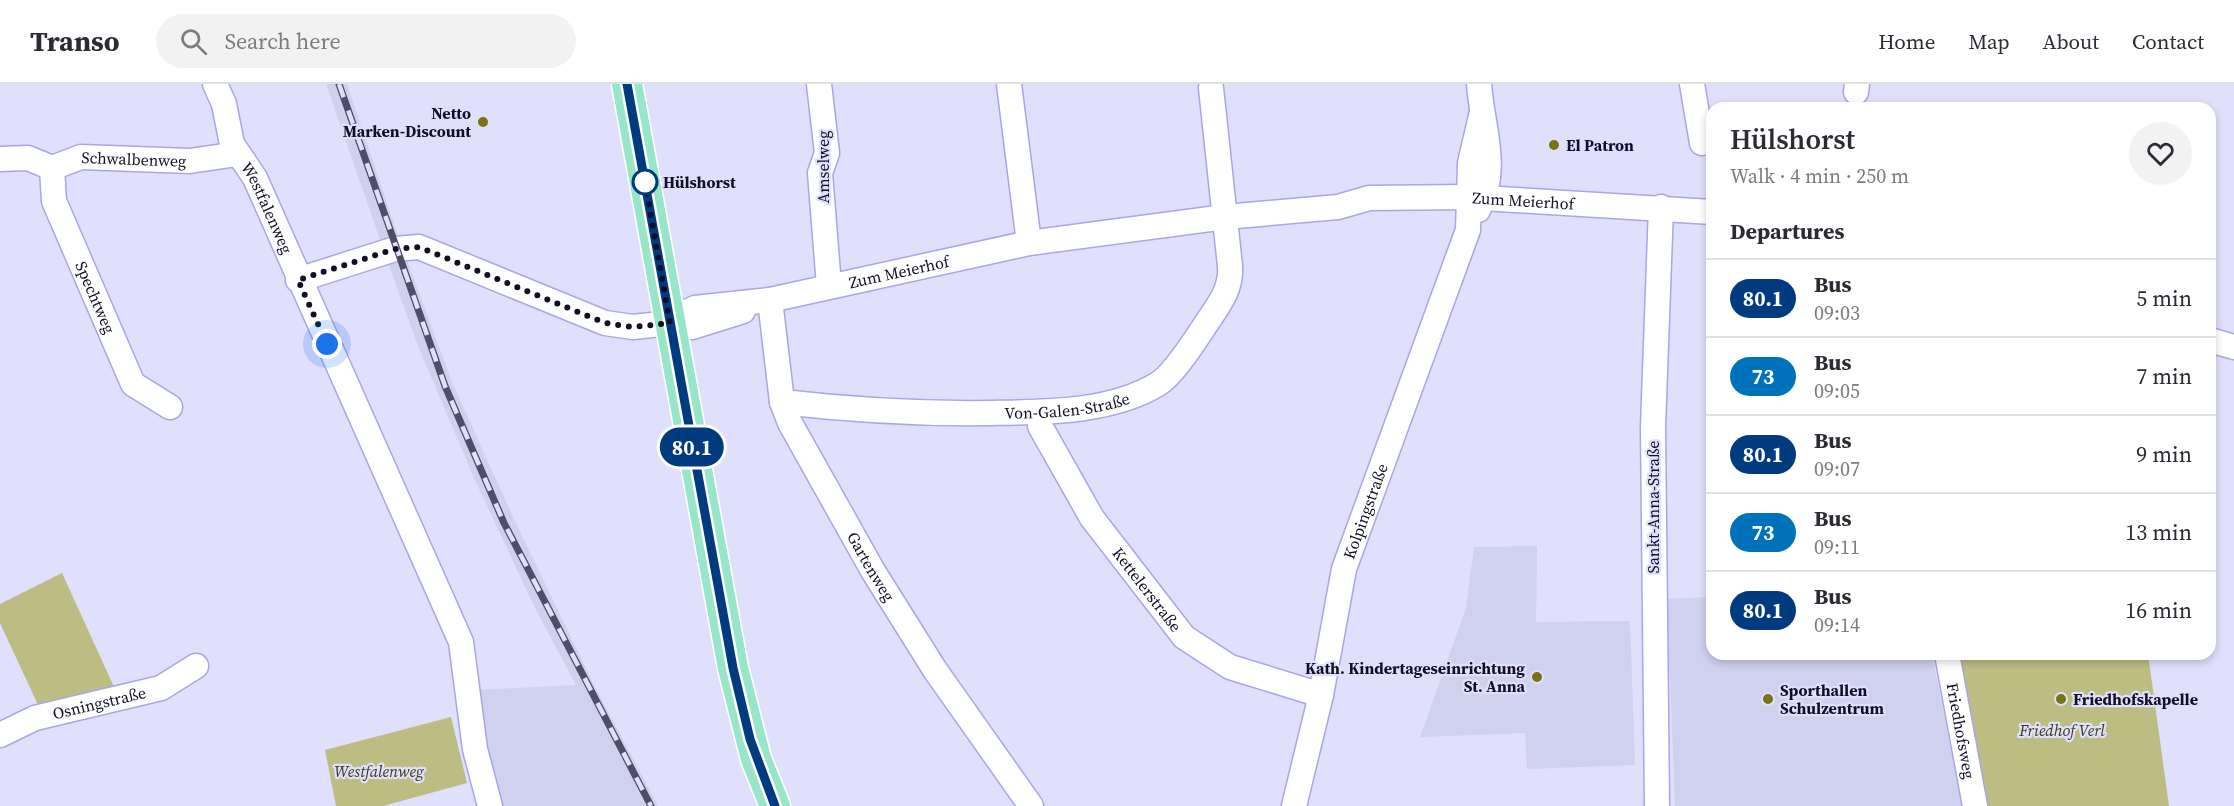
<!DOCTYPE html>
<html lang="en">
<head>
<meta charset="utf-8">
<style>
  :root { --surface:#fff; --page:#f2f2f3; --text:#2b2b33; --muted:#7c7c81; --line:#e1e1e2 }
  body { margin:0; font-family:"Source Serif 4",serif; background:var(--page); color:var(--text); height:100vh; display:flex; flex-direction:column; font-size:22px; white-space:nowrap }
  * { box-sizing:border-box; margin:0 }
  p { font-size:20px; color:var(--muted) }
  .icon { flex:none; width:33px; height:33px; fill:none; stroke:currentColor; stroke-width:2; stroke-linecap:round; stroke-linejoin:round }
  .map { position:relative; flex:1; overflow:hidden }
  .sheet { position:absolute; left:1706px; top:18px; width:510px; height:558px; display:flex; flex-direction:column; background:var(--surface); border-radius:18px; box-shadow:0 3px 9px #0003 }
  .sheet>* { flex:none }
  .badge { padding:0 12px; border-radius:20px; font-size:21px; line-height:39px }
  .you { position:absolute; width:30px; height:30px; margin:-15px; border:4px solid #fff; border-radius:50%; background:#1a73e8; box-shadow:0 0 0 9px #1a73e833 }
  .map>.badge { position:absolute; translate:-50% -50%; box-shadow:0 0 0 3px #fff }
  h2 { padding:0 24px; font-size:22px; line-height:54px }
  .round { display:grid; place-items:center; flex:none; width:63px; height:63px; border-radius:32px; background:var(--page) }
  .headline { display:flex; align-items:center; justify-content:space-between; height:102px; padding:0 24px }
  h1 { font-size:28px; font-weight:600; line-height:45px }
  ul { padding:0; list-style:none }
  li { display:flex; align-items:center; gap:18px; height:78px; padding:0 24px; border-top:2px solid var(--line) }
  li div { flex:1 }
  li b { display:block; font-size:22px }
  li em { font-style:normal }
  li .badge { min-width:66px; font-weight:700; text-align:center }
  header { display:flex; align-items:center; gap:36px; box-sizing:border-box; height:84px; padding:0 30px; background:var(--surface); border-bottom:2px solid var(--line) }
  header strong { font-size:28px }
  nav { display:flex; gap:33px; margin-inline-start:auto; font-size:21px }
  .search { width:420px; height:54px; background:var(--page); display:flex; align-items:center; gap:15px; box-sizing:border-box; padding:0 21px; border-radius:33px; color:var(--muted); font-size:22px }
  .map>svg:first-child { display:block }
</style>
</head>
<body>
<header>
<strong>Transo</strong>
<div class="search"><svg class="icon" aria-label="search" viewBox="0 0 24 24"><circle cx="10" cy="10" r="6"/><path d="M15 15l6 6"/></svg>Search here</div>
<nav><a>Home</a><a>Map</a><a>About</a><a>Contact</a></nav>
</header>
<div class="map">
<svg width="2234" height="722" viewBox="0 0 2234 722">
  <rect width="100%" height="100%" fill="#e0dffc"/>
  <g fill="#d0d0ef">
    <polygon points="326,0 347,0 399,155 382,161"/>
    <polygon points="405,171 452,298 513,433 592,597 658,722 497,722 476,606 576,601 534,522 474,394 418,262 387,176"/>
    <polygon points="1537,462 1536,538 1630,537 1635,681 1527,685 1525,649 1420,653 1466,524 1474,463"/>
    <polygon points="1711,513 1712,570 1932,570 1962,722 1675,722 1670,589 1661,571 1662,515"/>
  </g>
  <g fill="#bdbc82">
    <polygon points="62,489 114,603 39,623 0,539 0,520"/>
    <polygon points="2006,570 2148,570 2169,722 1983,722 1955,577"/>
    <polygon points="451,633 467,699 383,722 336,722 325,666"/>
  </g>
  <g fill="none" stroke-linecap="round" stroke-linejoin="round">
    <g stroke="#a9a5e9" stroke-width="27">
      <g id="minor">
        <path id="s1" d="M215,0L224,20L232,60L255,94L461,558L475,665L490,722"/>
        <polyline points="819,0 827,69 820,89 829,202"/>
        <polyline points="1009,0 1029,159"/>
        <polyline points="1692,0 1702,59"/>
        <polyline points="1856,8 1857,0"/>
        <path id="s2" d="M0,75L28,74L52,84L81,73L190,77L237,70"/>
        <path id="s3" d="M52,84L54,117L133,300L170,323"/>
        <path d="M1478,126C1500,85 1482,43 1479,0"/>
        <polyline points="298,196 395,165 419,163 605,239 633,243 670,239 692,243 743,227"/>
        <path id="s4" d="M770,216L782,318L790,339L873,487L935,586L1031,722"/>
        <path id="s5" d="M670,239L679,231L695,224L770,216L1029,159L1225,133L1338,123L1369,114L1467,113L1712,128"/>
        <polyline points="2210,256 2234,263"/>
        <path id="s6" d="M782,318C852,326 920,330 990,329C1045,328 1110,329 1158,300C1173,291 1194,258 1204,243C1216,224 1232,207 1230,182L1211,4"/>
        <path id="s7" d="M1040,328V342L1092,434L1184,553L1230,583L1321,611"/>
        <path id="s8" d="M1947,570L1975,722"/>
        <path id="s9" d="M0,651L35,634L161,604L196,582"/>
        <path id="s10" d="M1294,722L1321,611L1344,485L1468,146L1470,79L1481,32"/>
        <polyline points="1657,722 1653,343 1661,123"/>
      </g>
    </g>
    <g stroke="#fff" stroke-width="33">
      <polyline id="major" points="627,0 733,584 756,675 775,722"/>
    </g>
    <use href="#minor" stroke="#fff" stroke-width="24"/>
    <use href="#major" stroke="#98e5ca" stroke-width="30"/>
    <g stroke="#4f4d67" stroke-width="7">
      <polyline id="rail" points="339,0 445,302 504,439 651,722"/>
    </g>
    <use href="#rail" stroke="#e0dffc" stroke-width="4.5" stroke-dasharray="14" stroke-linecap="butt"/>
  </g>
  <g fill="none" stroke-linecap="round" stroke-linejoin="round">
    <g stroke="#fff" stroke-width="14">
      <polyline id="line" points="627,0 733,584 750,655 775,722"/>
    </g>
    <use href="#line" stroke="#003b80" stroke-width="9"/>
    <polyline stroke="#110e26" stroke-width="6" stroke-dasharray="0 10.8" points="327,260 298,196 395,165 419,163 605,239 633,243 670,239 645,98"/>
  </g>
  <g fill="#777316" stroke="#e0dffc" stroke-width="2">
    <circle cx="483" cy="38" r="6"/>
    <circle cx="1554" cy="61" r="6"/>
    <circle cx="1537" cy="593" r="6"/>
    <circle cx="1768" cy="615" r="6"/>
    <circle cx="2061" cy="615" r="6"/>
  </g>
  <circle fill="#fff" stroke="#003b80" stroke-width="3" cx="645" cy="98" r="12"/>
  <g text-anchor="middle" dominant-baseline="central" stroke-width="4.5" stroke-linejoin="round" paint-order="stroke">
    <g font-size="16" font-weight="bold" fill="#110e26" stroke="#e0dffc" text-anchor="start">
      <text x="471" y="29" text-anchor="end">Netto<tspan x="471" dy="18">Marken-Discount</tspan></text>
      <text x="1566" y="61">El Patron</text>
      <text x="1525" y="584" text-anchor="end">Kath. Kindertageseinrichtung<tspan x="1525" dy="18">St. Anna</tspan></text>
      <text x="1780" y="606">Sporthallen<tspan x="1780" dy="18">Schulzentrum</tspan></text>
      <text x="2073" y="615">Friedhofskapelle</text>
    </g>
    <g font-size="16" fill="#110e26" stroke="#e0dffc">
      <text stroke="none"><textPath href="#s2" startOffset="138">Schwalbenweg</textPath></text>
      <text transform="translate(823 83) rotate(-90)">Amselweg</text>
      <text stroke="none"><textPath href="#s5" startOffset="868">Zum Meierhof</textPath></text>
      <text stroke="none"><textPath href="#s1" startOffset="136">Westfalenweg</textPath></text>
      <text stroke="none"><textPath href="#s5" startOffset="237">Zum Meierhof</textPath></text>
      <text stroke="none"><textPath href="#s3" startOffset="138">Spechtweg</textPath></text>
      <text stroke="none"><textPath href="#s6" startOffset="286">Von-Galen-Straße</textPath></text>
      <text transform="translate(1653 423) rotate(-90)">Sankt-Anna-Straße</text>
      <text stroke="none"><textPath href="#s10" startOffset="304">Kolpingstraße</textPath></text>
      <text stroke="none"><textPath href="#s4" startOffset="290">Gartenweg</textPath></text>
      <text stroke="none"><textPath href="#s7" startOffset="210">Kettelerstraße</textPath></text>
      <text stroke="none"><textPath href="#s9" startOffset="105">Osningstraße</textPath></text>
      <text stroke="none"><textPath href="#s8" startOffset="78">Friedhofsweg</textPath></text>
    </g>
    <g font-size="16" font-weight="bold" fill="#110e26" stroke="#e0dffc" text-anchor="start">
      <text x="663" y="98">Hülshorst</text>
    </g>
    <g font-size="16" font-style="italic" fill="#3d3b17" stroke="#e0dffc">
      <text x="2062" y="646">Friedhof Verl</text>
      <text x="379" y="687">Westfalenweg</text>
    </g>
  </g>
</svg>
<div class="you" style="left:327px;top:260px"></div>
<b class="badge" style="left:692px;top:363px;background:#003b80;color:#fff">80.1</b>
<section class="sheet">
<div class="headline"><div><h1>Hülshorst</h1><p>Walk · 4 min · 250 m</p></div><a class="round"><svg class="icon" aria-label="heart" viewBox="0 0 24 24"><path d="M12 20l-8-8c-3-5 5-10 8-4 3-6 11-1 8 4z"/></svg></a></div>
<h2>Departures</h2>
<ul>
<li><span class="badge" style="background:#003b80;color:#fff">80.1</span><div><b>Bus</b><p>09:03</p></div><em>5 min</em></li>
<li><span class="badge" style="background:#0072bc;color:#fff">73</span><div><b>Bus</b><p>09:05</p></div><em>7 min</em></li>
<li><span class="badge" style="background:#003b80;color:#fff">80.1</span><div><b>Bus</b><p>09:07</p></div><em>9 min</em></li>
<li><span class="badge" style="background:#0072bc;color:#fff">73</span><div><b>Bus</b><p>09:11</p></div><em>13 min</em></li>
<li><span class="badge" style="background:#003b80;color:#fff">80.1</span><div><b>Bus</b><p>09:14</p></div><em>16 min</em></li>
</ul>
</section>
</div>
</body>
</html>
